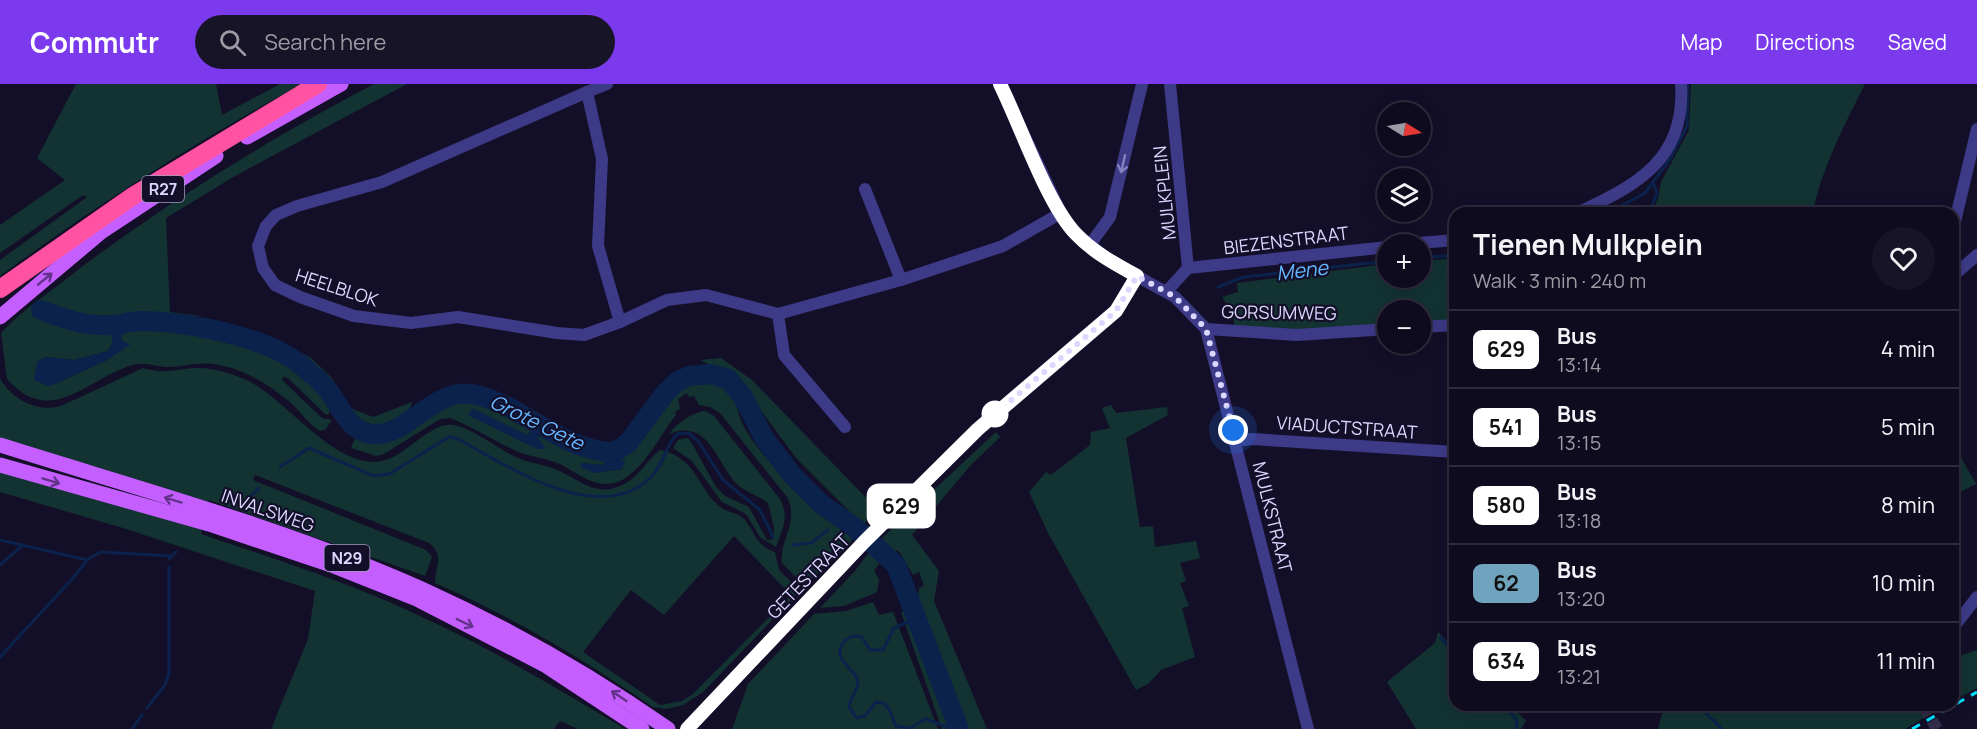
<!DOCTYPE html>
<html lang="en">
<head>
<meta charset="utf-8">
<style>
  :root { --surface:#0f0b1f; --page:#181428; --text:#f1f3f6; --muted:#9b9ba4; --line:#2f2b3d; --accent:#7c3aed }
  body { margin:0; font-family:Manrope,sans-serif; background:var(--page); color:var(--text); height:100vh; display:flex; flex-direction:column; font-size:22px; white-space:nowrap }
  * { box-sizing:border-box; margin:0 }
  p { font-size:20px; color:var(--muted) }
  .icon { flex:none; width:33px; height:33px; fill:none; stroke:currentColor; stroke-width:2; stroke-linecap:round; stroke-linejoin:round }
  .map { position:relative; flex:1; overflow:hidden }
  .details { position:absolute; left:1449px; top:123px; width:510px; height:504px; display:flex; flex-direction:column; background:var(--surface); border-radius:18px; box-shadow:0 3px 15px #0003,0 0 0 2px var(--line) }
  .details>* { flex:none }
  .badge { padding:0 12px; border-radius:9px; font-size:21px; line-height:39px }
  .needle { width:39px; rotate:101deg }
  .tools { position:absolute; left:1377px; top:18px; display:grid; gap:12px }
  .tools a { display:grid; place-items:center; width:54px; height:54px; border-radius:50%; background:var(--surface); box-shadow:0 3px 15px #0003,0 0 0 2px var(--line); font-size:30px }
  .you { position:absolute; width:30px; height:30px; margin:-15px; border:4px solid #fff; border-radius:50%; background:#1a73e8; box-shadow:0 0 0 9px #1a73e833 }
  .map>.badge { position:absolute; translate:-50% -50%; box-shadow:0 0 0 3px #fff }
  .round { display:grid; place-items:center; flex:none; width:63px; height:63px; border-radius:32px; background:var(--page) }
  .summary { display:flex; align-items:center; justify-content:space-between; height:102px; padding:0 24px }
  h1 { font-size:28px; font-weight:700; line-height:45px }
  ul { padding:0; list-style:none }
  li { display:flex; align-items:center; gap:18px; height:78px; padding:0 24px; border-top:2px solid var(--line) }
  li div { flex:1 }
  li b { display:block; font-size:22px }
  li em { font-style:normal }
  li .badge { min-width:66px; font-weight:700; text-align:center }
  header { display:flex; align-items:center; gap:36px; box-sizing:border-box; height:84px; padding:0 30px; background:var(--accent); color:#fff }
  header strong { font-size:28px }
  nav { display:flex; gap:33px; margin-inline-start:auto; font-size:21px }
  .search { width:420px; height:54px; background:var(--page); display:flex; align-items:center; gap:15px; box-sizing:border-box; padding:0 21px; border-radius:33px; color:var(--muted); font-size:22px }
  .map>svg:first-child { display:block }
</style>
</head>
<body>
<header>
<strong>Commutr</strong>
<div class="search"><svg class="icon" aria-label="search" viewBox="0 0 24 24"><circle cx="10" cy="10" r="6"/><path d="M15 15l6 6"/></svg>Search here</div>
<nav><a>Map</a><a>Directions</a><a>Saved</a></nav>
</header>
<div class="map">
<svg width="1977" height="645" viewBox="0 0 1977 645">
  <rect width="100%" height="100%" fill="#140f29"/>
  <g fill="#123332" fill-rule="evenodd">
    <path d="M76,0H216L222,31L280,0H301C196,58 96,121 0,192V176L87,113L83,111L0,169V141L65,96L37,74Z"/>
    <path d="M374,0H407L235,92L166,134L170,228L201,232L174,235L146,229L90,234L60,228L48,218L35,232L59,242L112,247V259L108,267L74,276L45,273L37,278L55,300L107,276L129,261L121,255L125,244C143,242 161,245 180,248C239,256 295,271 330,323L329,330L326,331L288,294L283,293L282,296L322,334L332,336L325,346L320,347C308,340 301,328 291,319C269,300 242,284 214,280C195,278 185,283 168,283C156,283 145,277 132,281C85,296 51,344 7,295L1,249C23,225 53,206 79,185C172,115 271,54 374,0Z"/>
    <path d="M1691,0H1865C1845,40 1821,85 1813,129H1652L1658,114L1661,98L1689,46Z"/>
    <polygon points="1455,174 1455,236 1421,238 1420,226 1388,226 1387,240 1293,246 1235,243 1232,229 1222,213 1238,208 1237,199 1387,180 1388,194 1420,194 1421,177"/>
    <path d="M274,255L311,274L331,293L350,324L373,333L412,318C409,330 404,337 392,342C356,358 338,309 320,288C308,275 289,265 274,255Z"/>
    <polygon points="721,274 752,296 877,425 863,441 796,374 737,294 700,276"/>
    <path d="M143,284C165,291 175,285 196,284C212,283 234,290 249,297C288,318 328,375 372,378C403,380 426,338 453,341C473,344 499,366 518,374C531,380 545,380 557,386C579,395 594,413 620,402C639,394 645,378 660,366C699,374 696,406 723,425C730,429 739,429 744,435C756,449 755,461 775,468L779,486L800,507L703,608L683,621L666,625L653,623C583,575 513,533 435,499C435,483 445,471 429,459L255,391L253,396L426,466L432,473L425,492L209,416L208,421L0,354V294C11,315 37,329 61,322ZM734,452L791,511L693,610L682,617L660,621L583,568L631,506L664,531Z"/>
    <path d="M700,295C712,294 721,297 729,307C737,316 737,327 741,337C755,366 782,390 802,414L805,412L833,438L849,443L855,449L850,460L804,502L782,479C779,456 800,437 787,413L720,329L710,323L699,321L694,312L689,313L687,309L678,315L680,325L675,328L676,331C660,351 648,378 627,393C602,410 582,392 560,380C547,374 530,373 516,367C493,356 473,343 450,334L440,335L384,370L376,372L351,364L356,352C407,363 428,312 472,315C492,317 514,332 532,340L535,345L527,351L474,325L542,359L537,354L540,350L576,366L607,374L603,381L583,379L595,389L623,385L616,373L641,355L658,325L670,312L685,301Z"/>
    <polygon points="1111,321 1116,329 1167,323 1168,331 1126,354 1140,443 1153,442 1155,463 1196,457 1200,474 1180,479 1186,497 1180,499 1189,522 1182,524 1195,573 1161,586 1148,600 1136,606 1048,449 1029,408 1046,388 1051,391 1090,361 1091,348 1110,344 1102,324"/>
    <path d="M705,327L714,332L780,415C790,434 782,445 776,463L760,453L746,430L722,418L692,377L673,364L678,356L687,354L690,356L716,403L725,412L749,423L767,456L773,455L774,443L768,419C759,412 748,409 739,402C716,381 710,333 669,350C677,339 691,329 705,327Z"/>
    <polygon points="996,348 1000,353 970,382 912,451 939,487 934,517 987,645 968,645 917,522 919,504 924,502 919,488 913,491 900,469 897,466 893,469 882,460 884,457 882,454"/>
    <polygon points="1953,359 1976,400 1953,412"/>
    <path d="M0,386L202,444L201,450C275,475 351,499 422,533C492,565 558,605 625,645H578L560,637L554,645H271L308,555L315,507L123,444L0,408Z"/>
    <polygon points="869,468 871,470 874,468 883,476 874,486 879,496 877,508 844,522 820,524 855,487"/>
    <polygon points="873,518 879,531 893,528 938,645 732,645 748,600 814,530 846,527"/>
    <polygon points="907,525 945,621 952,645 942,645 901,528"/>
    <polygon points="1438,548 1455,565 1455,621 1510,621 1526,637 1521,645 1416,645 1387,598 1435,559"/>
    <polygon points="1977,566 1977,604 1953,617 1953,574"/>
    <polygon points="1664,621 1946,621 1905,645 1658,645"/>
  </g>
  <g fill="#0b224c">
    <polygon points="125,244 121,255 130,261 107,276 55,300 48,302 34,296 37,278 45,273 74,276 108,267 112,259 112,247"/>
    <polygon points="474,325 527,351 535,345 540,350 537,354 545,362 543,365 537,365 470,332 468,329"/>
    <polygon points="617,371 617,376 625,376 622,385 595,389 580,383 582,379 603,381 607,374"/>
  </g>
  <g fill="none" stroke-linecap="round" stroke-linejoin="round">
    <g stroke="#0b224c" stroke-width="3">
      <polyline points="1608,129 1645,109 1670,75 1687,42 1688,0"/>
      <polyline points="1649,129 1657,109 1653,98"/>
      <polyline points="1420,174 1455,171"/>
      <polyline points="1218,203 1244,193 1388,177"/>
      <path d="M280,383L309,364L374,392L389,390L449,353L458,355C509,383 600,444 651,393C664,381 665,362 677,350L688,349L698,357L723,396L760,426L773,453"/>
      <polyline points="252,411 259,404"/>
      <polyline points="835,438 839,432"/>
      <polyline points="0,456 87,476 100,468 172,472"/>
      <polyline points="793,461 811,459 828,446"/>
      <polyline points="884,470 888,465"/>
      <polyline points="169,475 176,468"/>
      <polyline points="0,481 23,461"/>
      <path d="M915,535L894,544L883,566H870L862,553C855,551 849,552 845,557C829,575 854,582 858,597C859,605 850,614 849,623L857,634L865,632L876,618C891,618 890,631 896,642L911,644L925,635L953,645"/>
      <polyline points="1441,554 1455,570"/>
      <polyline points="0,573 74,493 87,476"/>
      <polyline points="1503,621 1517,636 1516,645"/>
      <polyline points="1698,621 1722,645"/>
      <polyline points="147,624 165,601 169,589 169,483"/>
      <polyline points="132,645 142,631"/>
    </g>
    <path stroke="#0b224c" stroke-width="20" d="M41,226C64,235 87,243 112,241C121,240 130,238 139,237C181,237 243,249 281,268C298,277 314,291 327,305C341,322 348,349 374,350C410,352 435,300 477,311C525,323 564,368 614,368L628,359L666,308L678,297L689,292L710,290L728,295L743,313L764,354L793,392L820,419L854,443L896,481L959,645"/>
    <polyline stroke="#322d49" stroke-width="12" stroke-dasharray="12 6" stroke-linecap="butt" points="1923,621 1937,645"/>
    <g stroke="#3d3a88" stroke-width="12">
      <polyline points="607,0 587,8 602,75 598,162 620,238 667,216 706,211 778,230 901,196 1003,162 1061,129"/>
      <polyline points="1000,0 1061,129 1075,149 1113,179 1175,213 1206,245 1308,645"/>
      <polyline points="1170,0 1188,184"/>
      <polyline points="587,8 382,98 297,122 276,131 266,142 258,162 263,184 275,201 300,213 354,232 411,239 458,233 557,249 584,251 620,238"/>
      <polyline points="865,105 901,196"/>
      <path d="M1577,129C1637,101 1686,76 1681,0"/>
      <polyline points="1953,146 1977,45"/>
      <polyline points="1408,160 1455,156"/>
      <polyline points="1089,162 1110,133 1142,0"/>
      <polyline points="1188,184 1388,163"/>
      <polyline points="1953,192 1977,171"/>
      <polyline points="1167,207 1188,184"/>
      <polyline points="778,230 784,271 845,343"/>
      <polyline points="1420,243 1455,241"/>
      <polyline points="1206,245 1297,251 1388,245"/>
      <polyline points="1236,357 1252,355 1455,368"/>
      <polyline points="1953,544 1977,513"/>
      <polyline points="687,645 864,458 978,345 1116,227 1137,192"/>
    </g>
    <g stroke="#c45eff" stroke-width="15">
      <polyline points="247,53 341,0"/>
      <polyline points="0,233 101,148 216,72"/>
      <path d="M0,361C142,406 288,445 424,506C510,545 591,591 668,645"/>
      <polyline points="0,381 209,440 334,482 417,515 545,581 642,645"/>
    </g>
    <polyline stroke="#ff52a3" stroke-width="18" points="0,205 133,112 318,0"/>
    <polyline stroke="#03e3ff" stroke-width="3" stroke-dasharray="9 8" stroke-linecap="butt" points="1912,645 1977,608"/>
  </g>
  <defs><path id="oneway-shaft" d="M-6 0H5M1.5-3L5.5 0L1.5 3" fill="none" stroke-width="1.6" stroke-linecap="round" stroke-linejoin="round" transform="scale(1.5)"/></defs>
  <use stroke="#8581be" href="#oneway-shaft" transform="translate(1123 80) rotate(103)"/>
  <g stroke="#633389">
    <use href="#oneway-shaft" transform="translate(45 195) rotate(-39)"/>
    <use href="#oneway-shaft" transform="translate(51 397) rotate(17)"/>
    <use href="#oneway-shaft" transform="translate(173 416) rotate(-163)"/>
    <use href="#oneway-shaft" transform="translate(465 539) rotate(26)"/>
    <use href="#oneway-shaft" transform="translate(619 612) rotate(-146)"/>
  </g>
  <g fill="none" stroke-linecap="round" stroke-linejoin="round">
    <g stroke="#fff" stroke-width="14">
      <path id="line" d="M687,645L864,458L978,345L1116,227L1137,192C1115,180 1093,168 1076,150C1047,120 1020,40 1000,0"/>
    </g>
    <use href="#line" stroke="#fff" stroke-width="9"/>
    <polyline stroke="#dcd7ff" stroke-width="6" stroke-dasharray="0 10.8" points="995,330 1116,227 1137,192 1175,213 1206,245 1233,346"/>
  </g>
  <circle fill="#fff" stroke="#fff" stroke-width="3" cx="995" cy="330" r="12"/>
  <g text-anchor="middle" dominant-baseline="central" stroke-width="4.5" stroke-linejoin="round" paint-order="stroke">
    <g fill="#140f29" stroke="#a09bbf" stroke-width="1.5">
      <rect x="142" y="92" width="42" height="26" rx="4.5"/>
      <rect x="324.5" y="461" width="45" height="26" rx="4.5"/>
    </g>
    <g font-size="16" font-weight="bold" fill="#dcd7ff">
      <text x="163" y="105">R27</text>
      <text x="347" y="474">N29</text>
    </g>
    <g font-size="18" fill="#dcd7ff" stroke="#140f29">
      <text transform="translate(1164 109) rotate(-96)">MULKPLEIN</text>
      <text transform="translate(1286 156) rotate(-7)">BIEZENSTRAAT</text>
      <text transform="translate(337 203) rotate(18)">HEELBLOK</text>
      <text transform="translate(1279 228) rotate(1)">GORSUMWEG</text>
      <text transform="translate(1347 343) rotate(4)">VIADUCTSTRAAT</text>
      <text transform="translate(268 426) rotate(19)">INVALSWEG</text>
      <text transform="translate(1273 433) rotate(76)">MULKSTRAAT</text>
      <text transform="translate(808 492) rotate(-46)">GETESTRAAT</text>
    </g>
    <g font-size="20" font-style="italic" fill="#65b6ff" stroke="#140f29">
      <text transform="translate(1302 186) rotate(-7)">Mene</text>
      <text transform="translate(537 338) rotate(26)">Grote Gete</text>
    </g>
  </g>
</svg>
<div class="tools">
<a><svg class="needle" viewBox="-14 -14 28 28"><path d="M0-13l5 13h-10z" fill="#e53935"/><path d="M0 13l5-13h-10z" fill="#9b9ba4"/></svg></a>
<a><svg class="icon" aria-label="layers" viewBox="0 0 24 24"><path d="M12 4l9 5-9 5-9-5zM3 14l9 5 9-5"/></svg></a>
<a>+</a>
<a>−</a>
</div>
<div class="you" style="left:1233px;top:346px"></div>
<b class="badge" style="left:901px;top:422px;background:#fff;color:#111">629</b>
<section class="details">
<div class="summary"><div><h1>Tienen Mulkplein</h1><p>Walk · 3 min · 240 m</p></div><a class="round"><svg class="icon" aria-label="heart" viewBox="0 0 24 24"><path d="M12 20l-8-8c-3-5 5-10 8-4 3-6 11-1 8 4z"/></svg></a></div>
<ul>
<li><span class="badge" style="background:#fff;color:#111">629</span><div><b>Bus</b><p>13:14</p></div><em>4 min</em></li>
<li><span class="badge" style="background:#fff;color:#111">541</span><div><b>Bus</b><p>13:15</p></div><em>5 min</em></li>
<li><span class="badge" style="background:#fff;color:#111">580</span><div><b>Bus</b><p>13:18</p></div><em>8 min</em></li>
<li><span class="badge" style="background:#70a3bd;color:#111">62</span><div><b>Bus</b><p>13:20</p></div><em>10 min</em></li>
<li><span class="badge" style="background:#fff;color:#111">634</span><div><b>Bus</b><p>13:21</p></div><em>11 min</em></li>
</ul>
</section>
</div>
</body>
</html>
